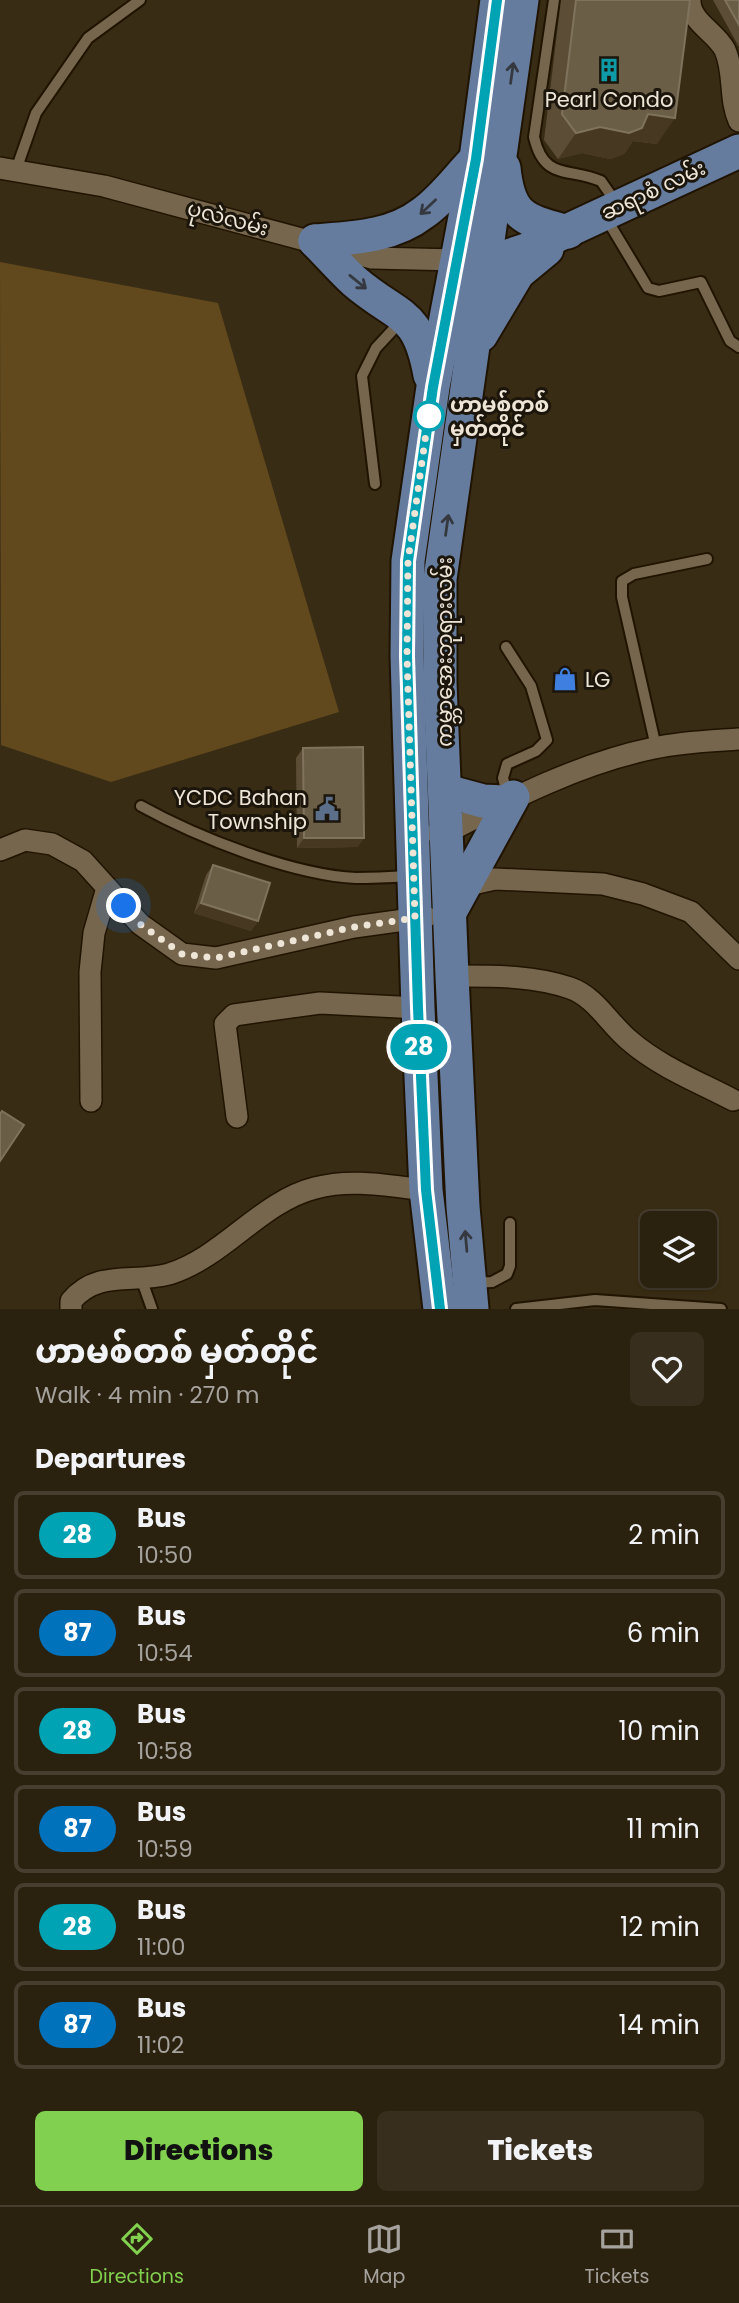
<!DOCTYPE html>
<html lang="en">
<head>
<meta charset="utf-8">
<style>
  :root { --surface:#2b210f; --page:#372e1d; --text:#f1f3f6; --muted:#a6a39e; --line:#473e2f; --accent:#82d04f }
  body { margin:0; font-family:Poppins,"Noto Sans Myanmar",sans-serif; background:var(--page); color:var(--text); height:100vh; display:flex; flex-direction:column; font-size:26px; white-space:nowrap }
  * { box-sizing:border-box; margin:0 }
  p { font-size:23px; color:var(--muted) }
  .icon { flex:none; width:38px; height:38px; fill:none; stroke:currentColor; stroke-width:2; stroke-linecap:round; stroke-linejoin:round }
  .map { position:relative; height:1309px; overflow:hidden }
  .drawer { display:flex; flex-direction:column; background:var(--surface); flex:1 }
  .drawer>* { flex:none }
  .badge { padding:0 14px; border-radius:23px; font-size:24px; line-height:46px }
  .tools { position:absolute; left:640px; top:1211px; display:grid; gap:14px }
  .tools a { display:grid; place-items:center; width:77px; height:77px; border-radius:10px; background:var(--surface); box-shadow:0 2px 5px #0004,0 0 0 2px var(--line); font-size:35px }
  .you { position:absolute; width:35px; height:35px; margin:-18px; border:5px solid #fff; border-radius:50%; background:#1a73e8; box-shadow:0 0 0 10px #1a73e833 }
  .map>.badge { position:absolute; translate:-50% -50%; box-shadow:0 0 0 4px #fff }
  h2 { padding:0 35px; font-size:26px; line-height:63px }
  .round { display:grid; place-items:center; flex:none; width:74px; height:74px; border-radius:10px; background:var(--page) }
  .head { display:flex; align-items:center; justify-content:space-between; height:119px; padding:0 35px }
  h1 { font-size:33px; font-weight:800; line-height:52px }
  .cta { display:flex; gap:14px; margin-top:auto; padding:14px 35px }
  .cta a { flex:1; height:80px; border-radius:10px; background:var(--accent); color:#111; font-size:28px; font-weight:800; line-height:80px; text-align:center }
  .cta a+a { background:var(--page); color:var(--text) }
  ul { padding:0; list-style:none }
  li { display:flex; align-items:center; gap:21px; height:88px; margin:0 14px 10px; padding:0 21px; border:4px solid var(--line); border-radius:10px }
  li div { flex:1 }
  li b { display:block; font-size:26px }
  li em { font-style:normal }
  li .badge { min-width:77px; font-weight:700; text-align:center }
  .tab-bar { display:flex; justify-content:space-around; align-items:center; height:98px; border-top:2px solid var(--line); background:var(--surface); font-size:19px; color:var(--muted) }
  .tab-bar a { display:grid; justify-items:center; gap:4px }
  .tab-bar .selected { color:var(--accent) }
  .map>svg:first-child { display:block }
</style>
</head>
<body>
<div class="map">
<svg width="739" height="1309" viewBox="0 0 739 1309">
  <rect width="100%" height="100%" fill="#392c14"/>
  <polygon fill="#61491d" points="0,262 218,303 339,712 111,782 1,745"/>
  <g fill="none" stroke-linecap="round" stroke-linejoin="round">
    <g stroke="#201400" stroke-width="14">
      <g id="lane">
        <path d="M554,0L534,137C544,181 568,167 601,181L617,204"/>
        <polyline points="16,170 36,113 88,38 140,0"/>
        <polyline points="606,218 648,288 659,291 701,282 730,341 739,347"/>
        <polyline points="375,484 362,376 376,348 402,320"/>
        <polyline points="506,647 531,686 547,740 536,751 507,764 503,778 508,797"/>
        <polyline points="656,747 622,597 622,581 634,574 707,559"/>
        <path d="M141,806C197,837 292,875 356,878C374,878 393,877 410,876"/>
        <polyline points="141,1278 152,1309"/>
        <polyline points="472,1283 492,1282 507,1274 510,1266 510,1223"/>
        <polyline points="516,1309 595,1300 721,1309"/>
      </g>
    </g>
    <g stroke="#201400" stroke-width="24">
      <g id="street">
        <path d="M690,0C689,21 716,32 725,50C735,73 729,99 739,121"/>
        <polyline points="0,168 104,186 372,258 457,260"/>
        <path d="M437,833H446C512,798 581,763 654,748C681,742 711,741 739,739"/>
        <polyline points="0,850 25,840 52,844 83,861 140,924 182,954 216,958 354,927 426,917"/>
        <polyline points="464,886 495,879 603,884 643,894 691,912 739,959"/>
        <path d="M452,976C490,976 533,975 570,988C596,997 609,1024 630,1041C660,1067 699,1082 733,1100"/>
        <polyline points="91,1101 90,972 94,933 107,888"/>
        <polyline points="237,1117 225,1024 234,1015 320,1003 418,1008"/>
        <path d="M71,1309V1301C98,1269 133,1284 169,1274C224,1257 260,1202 315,1188C352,1178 389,1186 426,1190"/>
      </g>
    </g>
    <g stroke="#201400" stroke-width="37">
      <g id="primary">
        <path d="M504,168C509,218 525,220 568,232"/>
        <path d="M315,241C328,254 341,269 354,281C398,319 418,309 430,375"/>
        <path d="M315,241C353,238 392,237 423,213C443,199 459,176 476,159"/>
        <polyline points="463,260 505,257 526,250 739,151"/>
        <polyline points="481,335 518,273 547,249"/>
        <polyline points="446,791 483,801 505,802"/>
        <polyline points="450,912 513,797"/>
        <polyline points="440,1309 426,1190 418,1008 407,656 408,561 433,387 476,159 497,0"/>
        <polyline points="472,1309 463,1207 452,976 440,683 440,579 522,0"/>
      </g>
    </g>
    <use href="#lane" stroke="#75664d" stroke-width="10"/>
    <use href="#street" stroke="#75664d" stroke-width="21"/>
    <use href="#primary" stroke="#657c9f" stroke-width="33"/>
  </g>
  <g fill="#5b4d36">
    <polygon points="561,0 690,0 657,144 633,141 624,154 610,159 582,153 558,159 544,140"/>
    <polygon points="713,0 739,0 739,47"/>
    <polygon points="303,748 364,838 357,847 297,848 296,758"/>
    <polygon points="213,865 258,921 251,931 194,913 206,875"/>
  </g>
  <g fill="#473921">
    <polygon points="648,114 675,118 657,144 633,141 624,154 610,159 582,153 558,159 576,133"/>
    <polygon points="304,838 364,838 357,847 297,848"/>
    <polygon points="201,903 258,921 251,931 194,913"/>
  </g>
  <g fill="#6b5e47" stroke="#7f735e" stroke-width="2">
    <polygon points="576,0 690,0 675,118 648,114 642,128 629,133 600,127 576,133 562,114"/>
    <polygon points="725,0 739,0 739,25"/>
    <polygon points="363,747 364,838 304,838 303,748"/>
    <polygon points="213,865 270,883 258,921 201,903"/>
    <polygon points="2,1111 24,1125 0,1161 0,1114"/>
  </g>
  <defs><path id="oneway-shaft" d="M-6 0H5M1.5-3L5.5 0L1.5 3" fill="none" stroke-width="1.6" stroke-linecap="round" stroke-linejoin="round" transform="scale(1.75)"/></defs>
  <g stroke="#35393f">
    <use href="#oneway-shaft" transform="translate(512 73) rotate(-82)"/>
    <use href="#oneway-shaft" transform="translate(428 207) rotate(137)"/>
    <use href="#oneway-shaft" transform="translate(358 282) rotate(39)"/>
    <use href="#oneway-shaft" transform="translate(447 525) rotate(-82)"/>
    <use href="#oneway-shaft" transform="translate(466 1241) rotate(-95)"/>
  </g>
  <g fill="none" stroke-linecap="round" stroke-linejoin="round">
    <g stroke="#fff" stroke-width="16">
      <polyline id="line" points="440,1309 426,1190 418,1008 407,656 408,561 433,387 476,159 497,0"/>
    </g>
    <use href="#line" stroke="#00a3b4" stroke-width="10"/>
    <polyline stroke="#eee5d7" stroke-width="7" stroke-dasharray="0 12.6" points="124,906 140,924 182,954 216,958 354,927 415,918 407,656 408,561 429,412 429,416"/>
  </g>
  <defs>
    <g id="building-bare" transform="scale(1.89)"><path d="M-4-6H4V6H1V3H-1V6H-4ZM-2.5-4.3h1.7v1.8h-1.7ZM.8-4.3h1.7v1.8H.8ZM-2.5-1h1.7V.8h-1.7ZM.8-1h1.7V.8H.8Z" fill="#0f9aa8" stroke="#1b150b" stroke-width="2.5" paint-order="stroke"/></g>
    <g id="shop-bare" transform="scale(1.89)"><path d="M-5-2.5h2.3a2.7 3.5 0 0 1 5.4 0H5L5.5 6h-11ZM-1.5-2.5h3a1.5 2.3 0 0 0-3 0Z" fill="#3f7fe0" stroke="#1b150b" stroke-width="2.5" paint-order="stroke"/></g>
    <g id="civic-bare" transform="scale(1.89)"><path d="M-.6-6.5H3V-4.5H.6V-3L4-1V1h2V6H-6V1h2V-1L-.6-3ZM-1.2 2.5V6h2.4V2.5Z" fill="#5c6f8a" stroke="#1b150b" stroke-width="2.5" paint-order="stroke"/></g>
  </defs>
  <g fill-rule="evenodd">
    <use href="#building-bare" x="609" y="70"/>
    <use href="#shop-bare" x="565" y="679"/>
    <use href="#civic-bare" x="327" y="809"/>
  </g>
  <circle fill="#fff" stroke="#00a3b4" stroke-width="3.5" cx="429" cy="416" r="14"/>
  <g text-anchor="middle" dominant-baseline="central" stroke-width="6" stroke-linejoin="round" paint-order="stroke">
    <g font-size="21" fill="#eee5d7" stroke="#1b150b">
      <text x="609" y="99">Pearl Condo</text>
      <text x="585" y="679" text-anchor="start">LG</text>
      <text x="307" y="797" text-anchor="end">YCDC Bahan<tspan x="307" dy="24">Township</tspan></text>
    </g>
    <g font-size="21" fill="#eee5d7" stroke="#1b150b">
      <text transform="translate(653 190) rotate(-25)">ဆရာစံ လမ်း</text>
      <text transform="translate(228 218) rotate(15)">ပုလဲလမ်း</text>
      <text transform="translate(444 652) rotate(-90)">ကမ္ဘာအေးဘုရားလမ်း</text>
    </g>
    <g font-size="21" font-weight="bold" fill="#eee5d7" stroke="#1b150b" text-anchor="start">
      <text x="450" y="404">ဟာမစ်တစ်<tspan x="450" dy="24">မှတ်တိုင်</tspan></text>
    </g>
  </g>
</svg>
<div class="tools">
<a><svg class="icon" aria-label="layers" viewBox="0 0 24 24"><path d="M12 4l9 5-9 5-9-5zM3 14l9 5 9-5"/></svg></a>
</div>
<div class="you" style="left:124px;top:906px"></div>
<b class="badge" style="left:419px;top:1047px;background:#00a3b4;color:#fff">28</b>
</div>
<section class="drawer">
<div class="head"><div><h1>ဟာမစ်တစ် မှတ်တိုင်</h1><p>Walk · 4 min · 270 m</p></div><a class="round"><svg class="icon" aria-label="heart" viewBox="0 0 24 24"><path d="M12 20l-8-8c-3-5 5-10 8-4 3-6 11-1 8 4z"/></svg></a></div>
<h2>Departures</h2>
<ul>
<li><span class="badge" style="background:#00a3b4;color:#fff">28</span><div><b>Bus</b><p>10:50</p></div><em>2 min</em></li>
<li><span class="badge" style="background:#0072bc;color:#fff">87</span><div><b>Bus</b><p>10:54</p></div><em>6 min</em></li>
<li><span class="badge" style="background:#00a3b4;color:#fff">28</span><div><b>Bus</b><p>10:58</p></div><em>10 min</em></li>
<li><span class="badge" style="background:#0072bc;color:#fff">87</span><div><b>Bus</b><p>10:59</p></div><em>11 min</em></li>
<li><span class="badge" style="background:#00a3b4;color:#fff">28</span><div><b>Bus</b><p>11:00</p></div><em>12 min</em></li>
<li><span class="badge" style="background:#0072bc;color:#fff">87</span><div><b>Bus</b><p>11:02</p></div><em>14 min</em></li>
</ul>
<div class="cta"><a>Directions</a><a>Tickets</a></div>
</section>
<nav class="tab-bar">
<a class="selected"><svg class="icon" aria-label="directions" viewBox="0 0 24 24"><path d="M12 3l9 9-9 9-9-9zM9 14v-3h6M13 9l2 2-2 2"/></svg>Directions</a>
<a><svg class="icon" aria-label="map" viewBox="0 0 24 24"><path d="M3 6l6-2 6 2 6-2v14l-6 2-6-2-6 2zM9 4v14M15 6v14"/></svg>Map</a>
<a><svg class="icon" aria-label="tickets" viewBox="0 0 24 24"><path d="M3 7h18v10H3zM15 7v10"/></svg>Tickets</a>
</nav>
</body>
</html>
